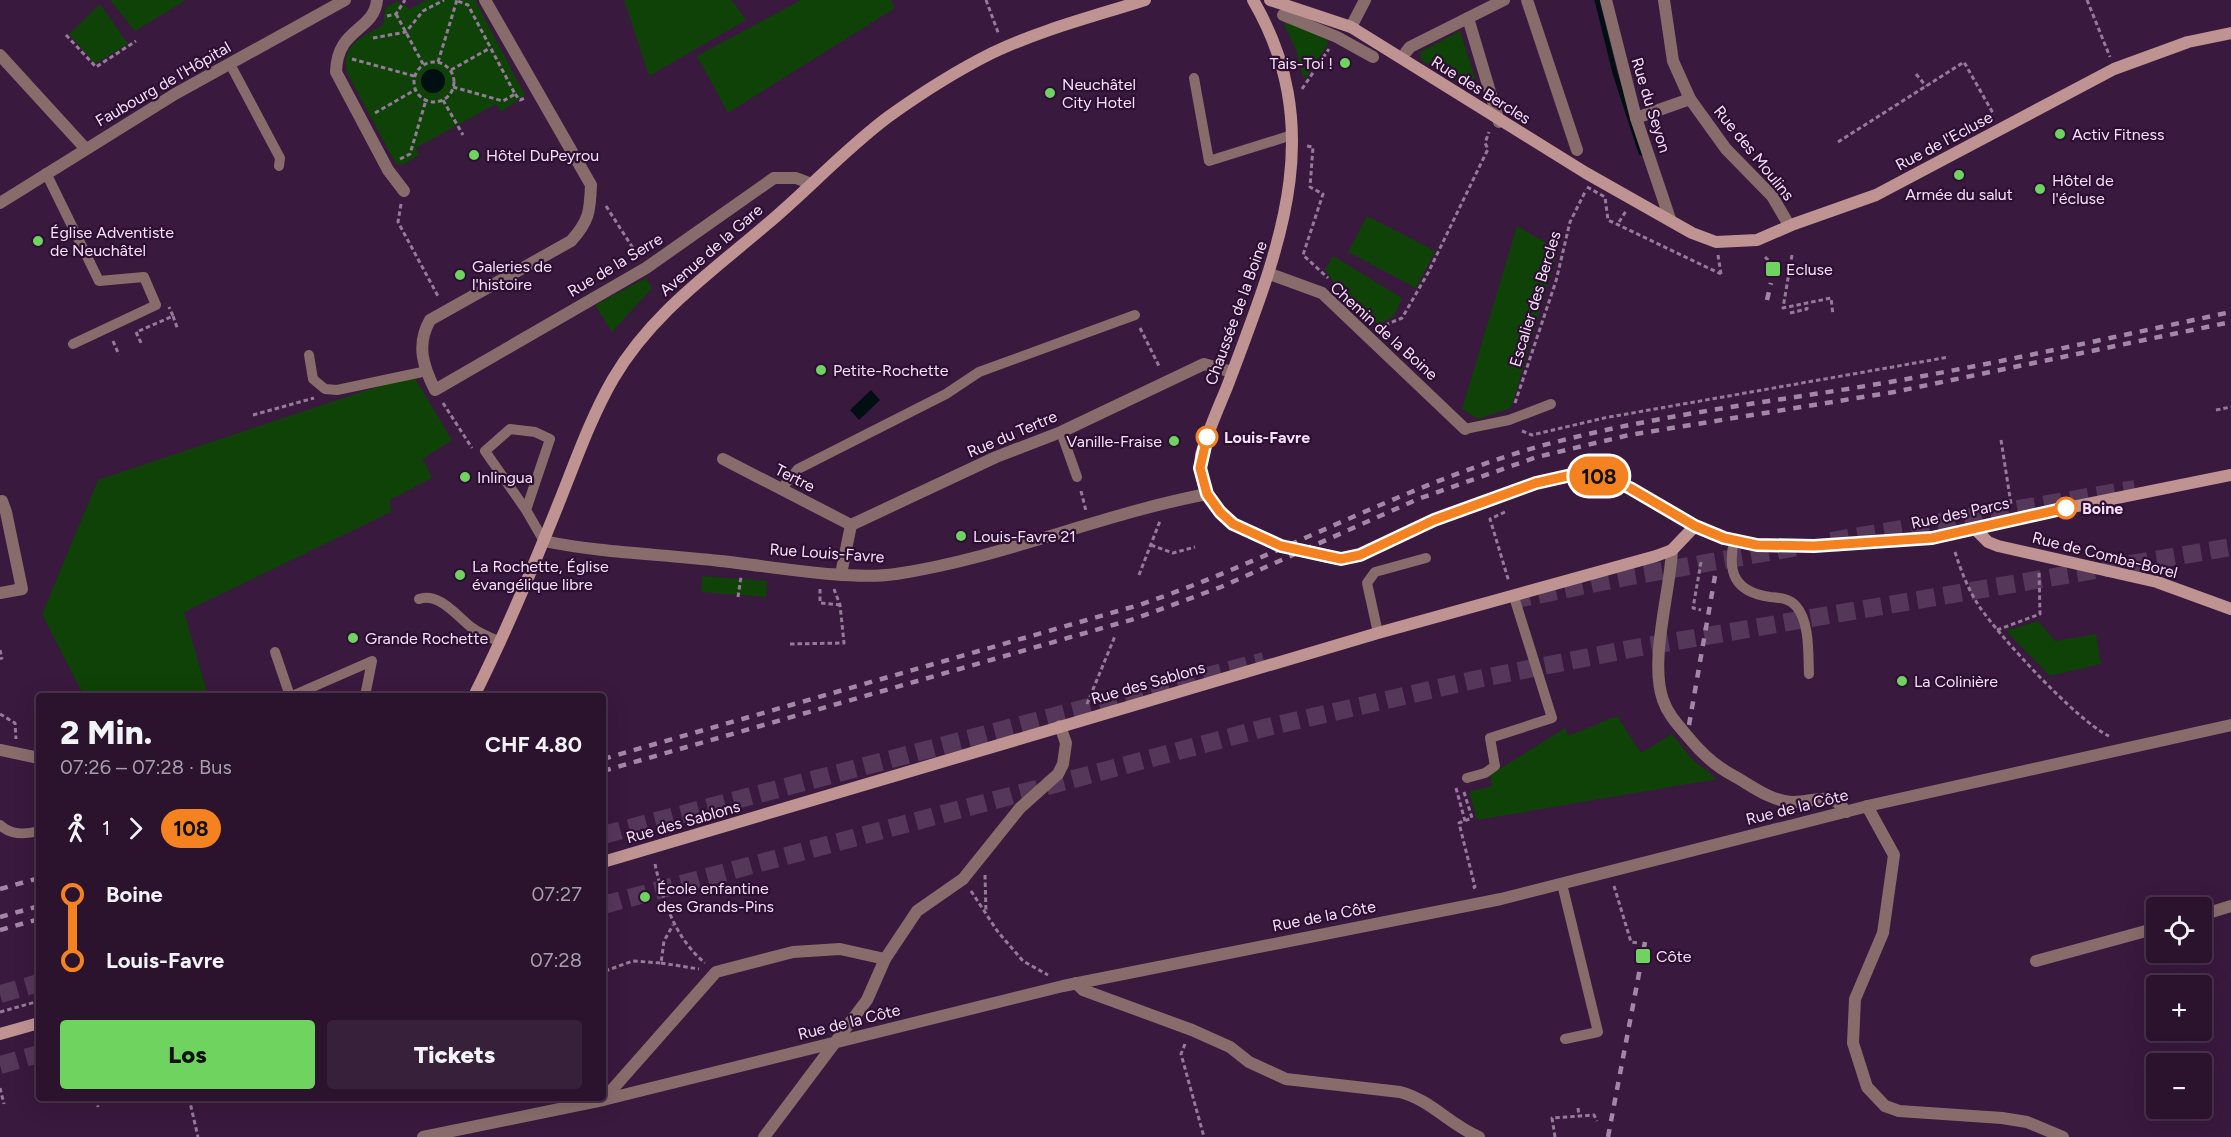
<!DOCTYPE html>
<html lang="de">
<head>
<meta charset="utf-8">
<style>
  :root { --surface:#2b132e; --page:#37203a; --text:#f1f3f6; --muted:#a69eaa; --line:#47324a; --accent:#6fd360 }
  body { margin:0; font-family:Figtree,sans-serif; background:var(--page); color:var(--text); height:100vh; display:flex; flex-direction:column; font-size:22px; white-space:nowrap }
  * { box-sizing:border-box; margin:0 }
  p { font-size:20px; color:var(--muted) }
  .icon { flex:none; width:33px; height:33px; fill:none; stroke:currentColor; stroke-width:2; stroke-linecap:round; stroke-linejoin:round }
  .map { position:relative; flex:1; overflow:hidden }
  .panel { position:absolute; left:36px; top:693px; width:570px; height:408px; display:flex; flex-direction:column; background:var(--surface); border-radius:6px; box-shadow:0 6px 24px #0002,0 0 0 2px var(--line) }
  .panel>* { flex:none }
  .badge { padding:0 12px; border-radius:20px; font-size:21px; line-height:39px }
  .buttons { position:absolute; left:2146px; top:897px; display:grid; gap:12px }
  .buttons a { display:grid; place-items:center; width:66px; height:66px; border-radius:6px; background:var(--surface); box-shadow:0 6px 24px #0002,0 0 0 2px var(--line); font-size:30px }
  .map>.badge { position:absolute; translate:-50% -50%; box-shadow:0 0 0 3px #fff }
  .legs { display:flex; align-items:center; gap:9px; height:66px; padding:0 24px; font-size:20px }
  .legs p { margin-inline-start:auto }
  .head { display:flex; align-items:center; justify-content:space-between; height:102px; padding:0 24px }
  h1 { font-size:33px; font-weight:800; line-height:45px }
  .button { display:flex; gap:12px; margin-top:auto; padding:12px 24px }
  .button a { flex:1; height:69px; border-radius:6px; background:var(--accent); color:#111; font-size:24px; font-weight:800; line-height:69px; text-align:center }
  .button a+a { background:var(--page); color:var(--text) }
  ul { padding:0 24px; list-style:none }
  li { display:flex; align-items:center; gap:21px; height:66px; font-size:22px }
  li i { display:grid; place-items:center; width:9px; height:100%; margin:0 8px; background:currentColor }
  li i::after { content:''; width:15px; height:15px; margin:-8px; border:4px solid; border-radius:50%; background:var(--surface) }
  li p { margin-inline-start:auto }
  li:first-child i { background:linear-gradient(#0000 50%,currentColor 0) }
  li:last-child i { background:linear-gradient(currentColor 50%,#0000 0) }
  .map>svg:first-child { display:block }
</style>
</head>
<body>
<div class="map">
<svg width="2231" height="1137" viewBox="0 0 2231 1137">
  <rect width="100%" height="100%" fill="#39193e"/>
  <g fill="#0f4207">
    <polygon points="110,0 186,0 135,31"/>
    <path d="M426,0H475L525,95L501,112L496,104L416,148L419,155L403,165L396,164L347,73C341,44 361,38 383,25L385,8L397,1L410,9Z"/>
    <polygon points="624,0 732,0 746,20 649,76"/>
    <polygon points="801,0 891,0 895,8 728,113 697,56"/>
    <polygon points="100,4 128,44 95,64 69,34"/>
    <polygon points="1288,20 1326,37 1328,44 1306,78 1303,77 1296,50 1284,24"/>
    <polygon points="1460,31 1478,87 1471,90 1421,60 1420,52"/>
    <polygon points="1367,216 1435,251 1416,288 1348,252"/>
    <polygon points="1517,226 1558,250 1511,408 1478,419 1462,409"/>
    <polygon points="1333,256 1402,298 1394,316 1378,325 1338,288 1325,270"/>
    <polygon points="646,278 652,288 612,332 595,305"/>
    <polygon points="413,375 452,440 423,459 432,478 390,500 391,512 184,612 208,696 84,696 42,614 98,480"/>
    <polygon points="702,576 767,581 766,597 701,592"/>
    <polygon points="2038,621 2055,641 2096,634 2101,664 2050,676 2006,631"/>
    <polygon points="1617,716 1641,753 1672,734 1692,759 1717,779 1477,820 1469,792 1492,786 1490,775 1565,728 1568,736"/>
  </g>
  <g fill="#001012">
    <circle cx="433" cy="81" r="12"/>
    <polygon points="871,390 880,400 859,420 850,410"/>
  </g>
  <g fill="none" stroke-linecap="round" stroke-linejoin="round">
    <polyline stroke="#001012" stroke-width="5" points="1597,0 1615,73 1641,153"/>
    <polyline stroke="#55375a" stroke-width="12" stroke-dasharray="12 6" stroke-linecap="butt" points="1233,523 1281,546 1323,556"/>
    <g stroke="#55375a" stroke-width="18" stroke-dasharray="18 9" stroke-linecap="butt">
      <polyline points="1831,541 2135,489"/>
      <polyline points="1512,600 1626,577 1798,547"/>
      <polyline points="603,835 1264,661"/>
      <polyline points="603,905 1264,728 1478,679 1635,648 2231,547"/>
      <polyline points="0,994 39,983"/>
      <polyline points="0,1065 39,1054"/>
    </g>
    <g stroke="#957b99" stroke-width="3" stroke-dasharray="4.5 3" stroke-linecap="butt">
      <polyline points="986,0 999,35"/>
      <polyline points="2087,0 2110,57"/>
      <polyline points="396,14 423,64"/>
      <polyline points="387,16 396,14 405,0"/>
      <polyline points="66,35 96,67 136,41"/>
      <polyline points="373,38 406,32 423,11 444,0"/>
      <polyline points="352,59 414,76"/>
      <circle cx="434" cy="82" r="20"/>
      <polyline points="438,62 457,0"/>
      <polyline points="451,70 490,48"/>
      <polyline points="1916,74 1926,86"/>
      <polyline points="453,87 503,101 515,94 468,5 455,0"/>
      <polyline points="1302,89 1329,49"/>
      <polyline points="515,94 520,100 525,98"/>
      <polyline points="443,100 463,135"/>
      <polyline points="375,113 415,90"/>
      <polyline points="1838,142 1964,62 1994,115"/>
      <polyline points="1307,146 1313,147 1310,187 1323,194 1303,255 1328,278"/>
      <polyline points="400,159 410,154 426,100"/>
      <polyline points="401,204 398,222 439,298"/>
      <polyline points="606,206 638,256"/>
      <polyline points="1619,222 1626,211"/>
      <polyline points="1718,255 1721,274"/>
      <polyline points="1792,255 1783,308 1831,298 1833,315"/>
      <polyline points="1765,257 1769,261"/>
      <polyline points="1790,313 1807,309 1807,304"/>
      <polyline points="173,316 178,330"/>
      <polyline points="1140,328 1160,368"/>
      <polyline points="1378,328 1402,318 1428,273 1488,149 1485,143 1489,132"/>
      <polyline points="139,331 173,316 169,307"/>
      <polyline points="136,332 142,345"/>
      <polyline points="113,341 119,355"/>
      <polyline points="443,403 472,448"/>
      <polyline points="1515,403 1556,281 1570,222 1586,190"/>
      <polyline points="2216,410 2231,407"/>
      <polyline points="253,415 314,398"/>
      <polyline points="1522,431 1532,435 1604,418 1949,357"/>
      <polyline points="2001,440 2011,504"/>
      <polyline points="1081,491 1086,511"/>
      <polyline points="1505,512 1490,519 1509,582"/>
      <polyline points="1151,545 1173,553 1195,547"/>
      <path d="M1955,552C1961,571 1968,589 1979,606C1999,636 2078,722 2109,736"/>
      <polyline points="1701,562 1693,608 1701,610"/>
      <polyline points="1139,575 1160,521"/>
      <polyline points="820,589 820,603 840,605"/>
      <polyline points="738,597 741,577"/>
      <polyline points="1997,630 2040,614 2039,570"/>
      <polyline points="790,644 844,643 840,605 834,589"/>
      <polyline points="0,650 2,658 0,659"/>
      <polyline points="454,692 459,696"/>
      <polyline points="1087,704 1115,636"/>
      <polyline points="0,714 15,723 16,739"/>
      <polyline points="1456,788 1465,821"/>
      <polyline points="1464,792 1472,818 1459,823 1475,887 1472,888"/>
      <path d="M655,864C663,901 675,938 705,963"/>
      <polyline points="985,875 986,913"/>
      <polyline points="1614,886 1631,942 1638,943"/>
      <polyline points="971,891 998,932 1023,961 1048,975"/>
      <polyline points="661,963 699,969"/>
      <polyline points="605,971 633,961 661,963 664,941 673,925"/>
      <polyline points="0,1012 39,1001"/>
      <polyline points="1185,1044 1181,1054 1204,1137"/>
      <polyline points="0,1088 4,1104"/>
      <polyline points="96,1098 98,1107"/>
      <polyline points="189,1098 198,1137"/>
      <polyline points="1578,1108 1579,1116"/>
      <polyline points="1555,1137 1552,1118 1594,1115 1597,1121"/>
    </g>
    <g stroke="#876c6b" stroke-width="10">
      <polyline points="230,64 280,158 279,166"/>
      <polyline points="1194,78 1209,161 1292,135"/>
      <polyline points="46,173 99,281 144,277 156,305 73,344"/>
      <polyline points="309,355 313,379 325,389 337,390 427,371"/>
      <polyline points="1465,429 1509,420 1551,404"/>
      <polyline points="1061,432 1077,477"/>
      <polyline points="781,489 798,469 946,394 979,372 1135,315"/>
      <polyline points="526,510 550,439 535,432 510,429 485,451 526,510 544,541"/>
      <path d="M1734,541C1727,573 1735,592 1770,597C1780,598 1789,598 1796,606C1810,622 1808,653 1809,674"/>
      <path d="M419,599C439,592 457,616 471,627C480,634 491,638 501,642"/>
      <polyline points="1378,633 1367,583 1375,572 1426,558"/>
      <polyline points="275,652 290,696"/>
      <polyline points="292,696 372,661 365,696"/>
      <polyline points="1467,778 1485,773 1495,766 1490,738 1552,718 1514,597"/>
      <path d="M0,825C11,835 24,835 39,831"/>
      <polyline points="1562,884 1598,1032 1565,1039"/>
    </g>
    <g stroke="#876c6b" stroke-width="12">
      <path d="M377,0C374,32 337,27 336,72L388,170L404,191"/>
      <path d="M485,0L591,185C590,212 589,221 571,241L430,320C416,345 423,366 435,390L646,268L774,178H796L809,183"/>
      <polyline points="1527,0 1577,150"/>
      <polyline points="1606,0 1636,118 1670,219"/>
      <polyline points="1664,0 1673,61 1690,99 1726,149 1772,196 1789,225"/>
      <polyline points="1283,15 1337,37 1373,57"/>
      <polyline points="1468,18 1499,122"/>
      <polyline points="1351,27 1365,0"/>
      <polyline points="1406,52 1410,47 1504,0"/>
      <polyline points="0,55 85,148"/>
      <polyline points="1636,118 1690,99"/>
      <polyline points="0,203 175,94 345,0"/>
      <polyline points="1270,274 1322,293 1465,429"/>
      <polyline points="723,459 851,525"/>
      <path d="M544,541C601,553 661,554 720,561C770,566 847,581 896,574C1002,558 1102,514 1207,494"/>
      <path d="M1672,550C1670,593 1649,661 1663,700C1668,715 1679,726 1689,738C1702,754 1715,766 1734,776C1752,786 1771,801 1792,802C1813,803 1832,789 1846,812"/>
      <polyline points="841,574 851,525 996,457 1061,432 1204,364 1232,372"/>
      <polyline points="0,593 22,589 6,512 2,501"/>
      <polyline points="0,750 39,758"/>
      <polyline points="1867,806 1894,855 1883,933 1855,999 1853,1043 1867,1087 1885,1106 1899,1111 2002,1118 2027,1122 2063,1137"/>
      <polyline points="2202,915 2231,906"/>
      <polyline points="2036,961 2157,928"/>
      <path d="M1076,983L1083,990L1192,1030L1230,1047L1249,1062L1286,1079L1400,1092C1431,1100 1450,1125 1479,1137"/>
      <polyline points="603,1100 716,972 793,952 840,949 885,959"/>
      <polyline points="423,1137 603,1100 1063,986 1501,899 1872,805 2231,725"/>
      <polyline points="764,1137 867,1000 885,959 917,911 963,879 1020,808 1058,774 1063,764 1066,743 1060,726"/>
    </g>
    <g stroke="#be9391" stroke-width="12">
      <polyline points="1270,0 1351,27 1586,173 1692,233 1716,242 1757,240 1794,224 1876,195 2114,69 2188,42 2231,33"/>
      <path d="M1233,523C1211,505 1198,484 1201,455C1208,431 1218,409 1227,387C1276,255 1331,134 1253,0"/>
      <polyline points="1975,529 1988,542 1998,546 2157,582 2231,609"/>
      <polyline points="1323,556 1341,559 1360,555 1434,520 1536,483 1576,474 1591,474 1630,488 1695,526 1724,538 1757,545 1814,546 1932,538 2028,516 2231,475"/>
      <path d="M474,696C505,634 532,570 558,505C575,463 590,419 613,379C651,314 710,273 766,225C808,190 844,150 888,117C920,94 956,71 992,53C1040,30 1095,16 1145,0"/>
      <polyline points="603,862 1378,633 1656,556 1672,550 1695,526"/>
      <polyline points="0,1034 39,1023"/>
    </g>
    <g stroke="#a288a6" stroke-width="4.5" stroke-dasharray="8 8" stroke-linecap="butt">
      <polyline points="1767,300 1771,283"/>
      <polyline points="1689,725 1715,576"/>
      <path d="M603,759L1139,605C1275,559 1399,487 1537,447C1652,415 1772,402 1890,382C2004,362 2118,336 2231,312"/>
      <polyline points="603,771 1134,619 1221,587 1418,499 1537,457 1629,435 1894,392 2231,322"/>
      <polyline points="0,889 39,878"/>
      <polyline points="0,917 39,906"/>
      <polyline points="0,930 39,919"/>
      <polyline points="1608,1137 1645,942"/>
    </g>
    <polyline stroke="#957b99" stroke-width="3" stroke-dasharray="4.5 3" stroke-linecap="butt" points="1587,187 1605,197 1608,220 1721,274"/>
  </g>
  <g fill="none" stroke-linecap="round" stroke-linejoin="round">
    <g stroke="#fff" stroke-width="14">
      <polyline id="line-1" points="1207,437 1200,468 1207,494 1220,512 1233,524 1281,546 1341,559 1360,555 1434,520 1536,483 1576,474 1591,474 1608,478 1630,488 1695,526 1724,538 1757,545 1814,546 1932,538 2066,508"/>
    </g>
    <use href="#line-1" stroke="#f58220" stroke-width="9"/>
  </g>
  <g fill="#6fd360" stroke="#2e0f34" stroke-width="2">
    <circle cx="1345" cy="63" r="6"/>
    <circle cx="1050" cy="93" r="6"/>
    <circle cx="2060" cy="134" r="6"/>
    <circle cx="474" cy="155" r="6"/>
    <circle cx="1959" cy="175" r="6"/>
    <circle cx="2040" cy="189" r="6"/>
    <circle cx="38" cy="241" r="6"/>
    <rect x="1765" y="261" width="16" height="16" rx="3"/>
    <circle cx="460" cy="275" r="6"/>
    <circle cx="821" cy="370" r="6"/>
    <circle cx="1174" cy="441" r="6"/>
    <circle cx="465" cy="477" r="6"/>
    <circle cx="961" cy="536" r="6"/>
    <circle cx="460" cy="575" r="6"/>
    <circle cx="353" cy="638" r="6"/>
    <circle cx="1902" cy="681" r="6"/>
    <circle cx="645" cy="897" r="6"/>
    <rect x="1635" y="948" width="16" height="16" rx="3"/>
  </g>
  <g fill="#fff" stroke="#f58220" stroke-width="3">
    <circle cx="1207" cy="437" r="10"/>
    <circle cx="2066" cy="508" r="10"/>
  </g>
  <g text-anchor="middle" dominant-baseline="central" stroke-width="4.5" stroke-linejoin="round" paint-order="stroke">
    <g font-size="16" fill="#f6e1f9" stroke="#2e0f34" text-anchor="start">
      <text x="1333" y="63" text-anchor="end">Tais-Toi !</text>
      <text x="1062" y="84">Neuchâtel<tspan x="1062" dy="18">City Hotel</tspan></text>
      <text x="2072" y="134">Activ Fitness</text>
      <text x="486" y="155">Hôtel DuPeyrou</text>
      <text x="2052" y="180">Hôtel de<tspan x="2052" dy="18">l'écluse</tspan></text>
      <text x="1959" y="194" text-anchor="middle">Armée du salut</text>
      <text x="50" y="232">Église Adventiste<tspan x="50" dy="18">de Neuchâtel</tspan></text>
      <text x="472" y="266">Galeries de<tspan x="472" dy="18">l'histoire</tspan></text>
      <text x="1786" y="269">Ecluse</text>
      <text x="833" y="370">Petite-Rochette</text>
      <text x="1162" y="441" text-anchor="end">Vanille-Fraise</text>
      <text x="477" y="477">Inlingua</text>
      <text x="973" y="536">Louis-Favre 21</text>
      <text x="472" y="566">La Rochette, Église<tspan x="472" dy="18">évangélique libre</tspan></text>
      <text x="365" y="638">Grande Rochette</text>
      <text x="1914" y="681">La Colinière</text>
      <text x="657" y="888">École enfantine<tspan x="657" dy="18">des Grands-Pins</tspan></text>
      <text x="1656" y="956">Côte</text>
    </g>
    <g font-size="16" fill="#f6e1f9" stroke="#2e0f34">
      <text transform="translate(163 84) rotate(-30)">Faubourg de l'Hôpital</text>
      <text transform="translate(1481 90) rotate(32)">Rue des Bercles</text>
      <text transform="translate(1651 105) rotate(73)">Rue du Seyon</text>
      <text transform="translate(1944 141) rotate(-28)">Rue de l'Ecluse</text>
      <text transform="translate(1754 153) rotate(51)">Rue des Moulins</text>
      <text transform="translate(711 250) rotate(-41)">Avenue de la Gare</text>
      <text transform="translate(615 265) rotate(-31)">Rue de la Serre</text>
      <text transform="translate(1535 299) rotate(-73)">Escalier des Bercles</text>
      <text transform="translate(1236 313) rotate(-70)">Chaussée de la Boine</text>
      <text transform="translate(1384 331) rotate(42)">Chemin de la Boine</text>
      <text transform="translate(1012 434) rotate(-23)">Rue du Tertre</text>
      <text transform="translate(795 478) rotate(27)">Tertre</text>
      <text transform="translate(1960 513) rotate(-12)">Rue des Parcs</text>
      <text transform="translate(827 553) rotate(4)">Rue Louis-Favre</text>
      <text transform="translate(2105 555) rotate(14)">Rue de Comba-Borel</text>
      <text transform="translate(1148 683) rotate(-16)">Rue des Sablons</text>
      <text transform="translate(1797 807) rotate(-14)">Rue de la Côte</text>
      <text transform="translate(683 822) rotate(-16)">Rue des Sablons</text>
      <text transform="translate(1324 916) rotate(-11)">Rue de la Côte</text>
      <text transform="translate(849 1022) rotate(-14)">Rue de la Côte</text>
    </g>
    <g font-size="16" font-weight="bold" fill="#f6e1f9" stroke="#2e0f34" text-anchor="start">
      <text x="1224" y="437">Louis-Favre</text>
      <text x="2082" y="508">Boine</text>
    </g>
  </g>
</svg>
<div class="buttons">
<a><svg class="icon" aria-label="locate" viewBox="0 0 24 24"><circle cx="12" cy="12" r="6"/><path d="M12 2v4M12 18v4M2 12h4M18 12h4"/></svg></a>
<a>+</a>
<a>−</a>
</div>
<b class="badge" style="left:1599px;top:476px;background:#f58220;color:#111">108</b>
<section class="panel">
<div class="head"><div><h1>2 Min.</h1><p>07:26 – 07:28 · Bus</p></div><b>CHF 4.80</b></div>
<div class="legs"><svg class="icon" aria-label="walk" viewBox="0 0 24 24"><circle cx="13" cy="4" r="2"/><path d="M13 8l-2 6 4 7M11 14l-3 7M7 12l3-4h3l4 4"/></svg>1<svg class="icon" aria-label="forward" viewBox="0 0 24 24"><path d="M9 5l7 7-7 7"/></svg><b class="badge" style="background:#f58220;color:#111">108</b></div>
<ul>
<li><i style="color:#f58220"></i><b>Boine</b><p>07:27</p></li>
<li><i style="color:#f58220"></i><b>Louis-Favre</b><p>07:28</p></li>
</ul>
<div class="button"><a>Los</a><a>Tickets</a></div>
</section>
</div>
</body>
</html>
